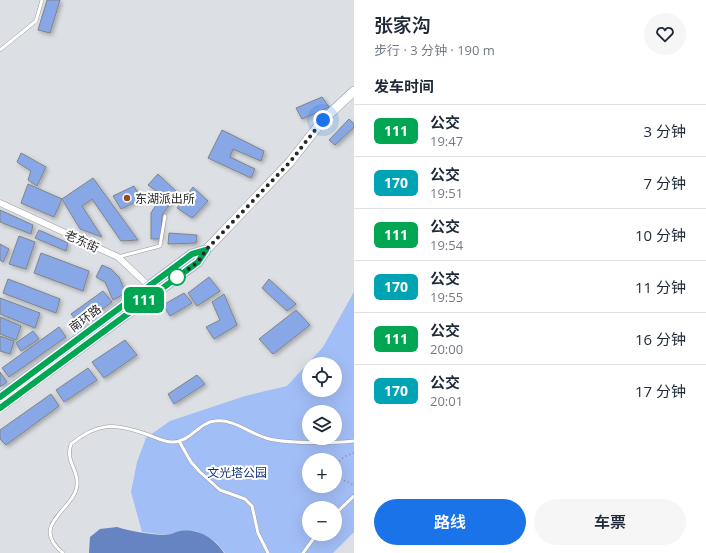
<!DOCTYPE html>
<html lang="zh">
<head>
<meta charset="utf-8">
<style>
  :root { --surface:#fff; --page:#f6f6f7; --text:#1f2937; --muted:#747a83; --line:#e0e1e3; --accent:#1a73e8 }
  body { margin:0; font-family:"Open Sans","Noto Sans SC",sans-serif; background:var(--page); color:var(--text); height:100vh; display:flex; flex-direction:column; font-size:15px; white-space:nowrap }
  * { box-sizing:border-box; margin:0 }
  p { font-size:13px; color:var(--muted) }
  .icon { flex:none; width:22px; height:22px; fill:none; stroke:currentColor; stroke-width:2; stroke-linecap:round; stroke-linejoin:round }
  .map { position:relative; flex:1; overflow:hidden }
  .sheet { display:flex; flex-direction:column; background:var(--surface); width:352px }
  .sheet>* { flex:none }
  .badge { padding:0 8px; border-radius:6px; font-size:14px; line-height:26px }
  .controls { position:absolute; left:302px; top:357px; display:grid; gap:8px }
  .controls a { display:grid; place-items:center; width:40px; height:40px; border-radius:50%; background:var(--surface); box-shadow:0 4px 16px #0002; font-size:20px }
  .you { position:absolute; width:20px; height:20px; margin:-10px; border:3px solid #fff; border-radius:50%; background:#1a73e8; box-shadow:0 0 0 6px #1a73e833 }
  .map>.badge { position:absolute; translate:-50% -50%; box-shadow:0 0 0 2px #fff }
  h2 { padding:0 20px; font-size:15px; line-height:36px }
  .round { display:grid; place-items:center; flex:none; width:42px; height:42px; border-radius:21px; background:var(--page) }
  .headline { display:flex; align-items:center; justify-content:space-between; height:68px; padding:0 20px }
  h1 { font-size:19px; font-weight:600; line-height:30px }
  .cta { display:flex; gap:8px; margin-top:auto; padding:8px 20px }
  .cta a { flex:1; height:46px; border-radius:24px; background:var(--accent); color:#fff; font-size:16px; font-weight:600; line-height:46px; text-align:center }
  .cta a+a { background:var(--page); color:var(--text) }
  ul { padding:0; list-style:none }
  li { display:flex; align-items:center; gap:12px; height:52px; padding:0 20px; border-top:1px solid var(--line) }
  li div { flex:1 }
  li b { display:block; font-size:15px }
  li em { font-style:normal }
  li .badge { min-width:44px; font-weight:700; text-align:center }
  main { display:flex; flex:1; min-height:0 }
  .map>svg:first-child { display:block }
</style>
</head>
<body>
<main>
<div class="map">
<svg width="354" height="553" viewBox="0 0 354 553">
  <defs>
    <filter id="shadow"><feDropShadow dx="2" dy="2" stdDeviation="2" flood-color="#0004"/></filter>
  </defs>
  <rect width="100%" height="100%" fill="#dcdfe3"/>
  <path fill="#a2bef6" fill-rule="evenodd" d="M354,292V532L333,553H225L216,542L196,531H181L167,535L142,532L131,492L137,462L146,438L170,421L245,396L287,386L323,347ZM309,364H335V390H309ZM309,412H335V438H309ZM309,460H335V486H309ZM309,508H335V534H309Z"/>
  <path fill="#6684c1" d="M117,527C129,531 152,535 165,535C170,535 175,532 180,531C199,528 215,539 224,553H89L90,537L100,529Z"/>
  <g fill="#88a7e7" stroke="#818488" filter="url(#shadow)">
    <polygon points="47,0 60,0 50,33 38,30"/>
    <polygon points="322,97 329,107 302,119 296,108"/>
    <polygon points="349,119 354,124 354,127 335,145 329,140"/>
    <polygon points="222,130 264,151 261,161 233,149 230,157 255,169 251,178 208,158"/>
    <polygon points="21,153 46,167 37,186 28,180 31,171 17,162"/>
    <polygon points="158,174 178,193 162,215 161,239 151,239 151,213 162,195 148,185"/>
    <polygon points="93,178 138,240 121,241 92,199 82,206 102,237 80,229 62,199"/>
    <polygon points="28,184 62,199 54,217 21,203"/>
    <polygon points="134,186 141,199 121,209 113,196"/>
    <polygon points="193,187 208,201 192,218 177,208"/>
    <polygon points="0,210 33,225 31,234 0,222"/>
    <polygon points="39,230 68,243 66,251 35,238"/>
    <polygon points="169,233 197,235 196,243 168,244"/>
    <polygon points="19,236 35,242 26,269 9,264"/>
    <polygon points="0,244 9,249 3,262 0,260"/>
    <polygon points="41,253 89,271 83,291 34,273"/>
    <polygon points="102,265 111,269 119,277 126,293 113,300 105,282 96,277"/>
    <polygon points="209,277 220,291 197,306 188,293"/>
    <polygon points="8,279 60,299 56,313 3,293"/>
    <polygon points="269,279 296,304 287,311 262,288"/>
    <polygon points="103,291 112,302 80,325 71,314"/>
    <polygon points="184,293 192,303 170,316 163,305"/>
    <polygon points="224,294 237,325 214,339 206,327 220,320 212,302"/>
    <polygon points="0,298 40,313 35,328 0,314"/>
    <polygon points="296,310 310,325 273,354 259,339"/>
    <polygon points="0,317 21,326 16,340 0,334"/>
    <polygon points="59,327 66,337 9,377 2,368"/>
    <polygon points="33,331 39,339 21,351 16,343"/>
    <polygon points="0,336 14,341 10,354 0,351"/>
    <polygon points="125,340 137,355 104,378 92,362"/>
    <polygon points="88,368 97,380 64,402 56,390"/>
    <polygon points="0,372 7,382 0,387"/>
    <polygon points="197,375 205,384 174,404 168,394"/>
    <polygon points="51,394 59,406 6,445 0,439 0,430"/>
  </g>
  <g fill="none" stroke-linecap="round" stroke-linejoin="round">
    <g stroke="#999ba0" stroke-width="4">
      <g id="service">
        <polyline points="0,50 36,21 42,0"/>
        <polyline points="118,257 160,246 165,216"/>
        <polyline points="179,441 191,462 200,472 220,490 245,499 252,506 258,533 268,553"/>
        <polyline points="335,514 354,496"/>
        <path d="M63,553C28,524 75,510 77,485C79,470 65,462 71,444C98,422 115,423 146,434C155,437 163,442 172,442C190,443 199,422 215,421C234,419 249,433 266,438C284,444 335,443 354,441"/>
        <polyline points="303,553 317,534"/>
      </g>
    </g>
    <g stroke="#999ba0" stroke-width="7">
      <polyline id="minor" points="0,203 118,257 151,288"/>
    </g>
    <g stroke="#999ba0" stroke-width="10">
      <polyline id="secondary" points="206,250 290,162 323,120 354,91"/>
    </g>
    <g stroke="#bababb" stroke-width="11">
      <g id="primary">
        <polyline points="0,397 192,254 206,250"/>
        <polyline points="0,407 198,262 206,250"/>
      </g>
    </g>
    <path stroke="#838588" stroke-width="1.5" stroke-dasharray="1 3" stroke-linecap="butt" d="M354,453C340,457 334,463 339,478L354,485"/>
    <use href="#service" stroke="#fff" stroke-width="3"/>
    <use href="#minor" stroke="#fff" stroke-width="6"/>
    <use href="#secondary" stroke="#fff" stroke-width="9"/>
    <use href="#primary" stroke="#9eb7ed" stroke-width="10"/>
  </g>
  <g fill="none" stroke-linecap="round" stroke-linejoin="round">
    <g stroke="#fff" stroke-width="9">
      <polyline id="line" points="0,397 192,254 206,250 198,262 0,408"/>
    </g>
    <use href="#line" stroke="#00a651" stroke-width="6"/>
    <polyline stroke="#28282a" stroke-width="4" stroke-dasharray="0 7.2" points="177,277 198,262 206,250 290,162 323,120"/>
  </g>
  <circle fill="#92501f" stroke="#fff" stroke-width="1.5" cx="127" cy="198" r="4"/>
  <circle fill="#fff" stroke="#00a651" stroke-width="2" cx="177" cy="277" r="8"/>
  <g text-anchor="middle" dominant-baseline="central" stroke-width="4" stroke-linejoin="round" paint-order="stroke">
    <g font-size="12" fill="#28282a" stroke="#fff" text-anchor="start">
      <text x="135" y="198">东湖派出所</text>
    </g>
    <g font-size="12" fill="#28282a" stroke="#fff">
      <text transform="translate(82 241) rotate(25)">老东街</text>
      <text transform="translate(85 318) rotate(-37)">南环路</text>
    </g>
    <g font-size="12" fill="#13317a" stroke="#fff">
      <text x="237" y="472">文光塔公园</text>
    </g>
  </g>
</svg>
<div class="controls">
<a><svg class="icon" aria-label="locate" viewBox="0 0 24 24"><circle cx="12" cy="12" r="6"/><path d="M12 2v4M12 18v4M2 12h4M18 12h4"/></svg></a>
<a><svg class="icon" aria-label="layers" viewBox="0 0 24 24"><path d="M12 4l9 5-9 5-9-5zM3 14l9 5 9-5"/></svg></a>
<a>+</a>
<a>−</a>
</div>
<div class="you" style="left:323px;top:120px"></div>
<b class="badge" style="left:144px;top:300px;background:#00a651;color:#fff">111</b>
</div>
<section class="sheet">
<div class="headline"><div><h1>张家沟</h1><p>步行 · 3 分钟 · 190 m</p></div><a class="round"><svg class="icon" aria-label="heart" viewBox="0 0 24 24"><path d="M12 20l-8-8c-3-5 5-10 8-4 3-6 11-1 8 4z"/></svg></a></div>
<h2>发车时间</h2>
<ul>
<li><span class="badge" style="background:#00a651;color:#fff">111</span><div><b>公交</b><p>19:47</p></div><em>3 分钟</em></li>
<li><span class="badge" style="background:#00a3b4;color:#fff">170</span><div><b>公交</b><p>19:51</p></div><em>7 分钟</em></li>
<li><span class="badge" style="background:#00a651;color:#fff">111</span><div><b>公交</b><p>19:54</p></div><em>10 分钟</em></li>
<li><span class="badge" style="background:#00a3b4;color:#fff">170</span><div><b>公交</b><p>19:55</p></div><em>11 分钟</em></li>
<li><span class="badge" style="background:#00a651;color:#fff">111</span><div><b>公交</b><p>20:00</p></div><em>16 分钟</em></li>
<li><span class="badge" style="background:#00a3b4;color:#fff">170</span><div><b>公交</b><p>20:01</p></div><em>17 分钟</em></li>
</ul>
<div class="cta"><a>路线</a><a>车票</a></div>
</section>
</main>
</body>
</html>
